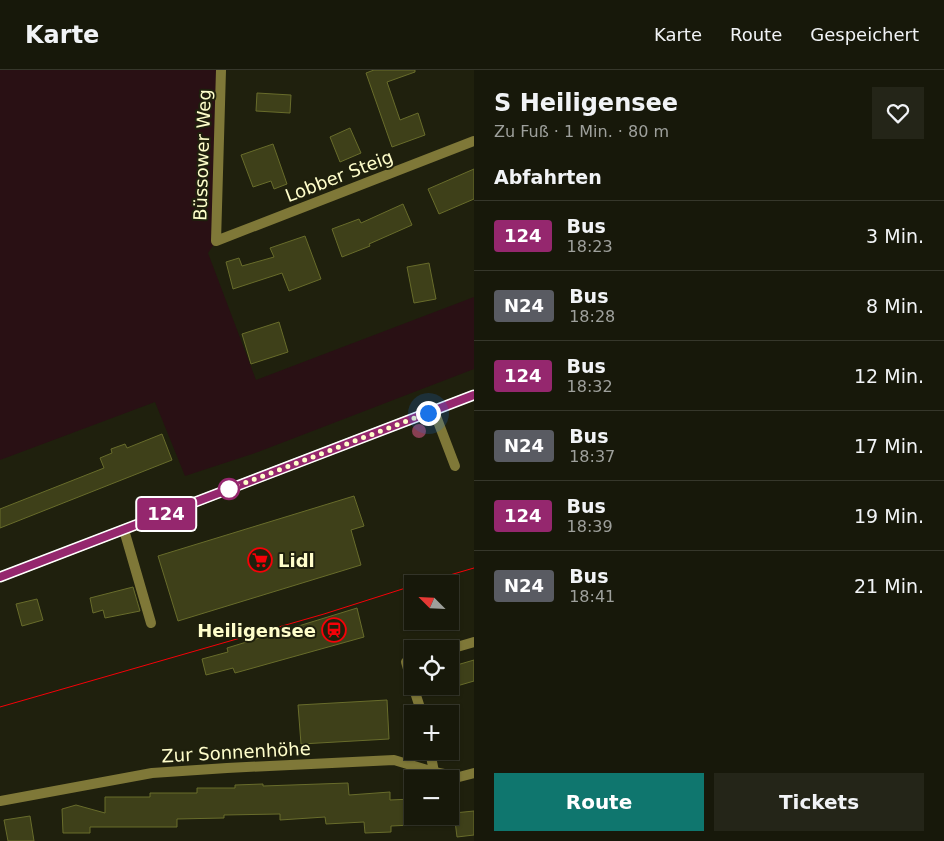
<!DOCTYPE html>
<html lang="de">
<head>
<meta charset="utf-8">
<style>
  :root { --surface:#17180a; --page:#242518; --text:#f1f3f6; --muted:#9ea09c; --line:#36372b; --accent:#0f766e }
  body { margin:0; font-family:"DejaVu Sans",sans-serif; background:var(--page); color:var(--text); height:100vh; display:flex; flex-direction:column; font-size:19px; white-space:nowrap }
  * { box-sizing:border-box; margin:0 }
  p { font-size:16px; color:var(--muted) }
  .icon { flex:none; width:28px; height:28px; fill:none; stroke:currentColor; stroke-width:2; stroke-linecap:round; stroke-linejoin:round }
  .map { position:relative; flex:1; overflow:hidden }
  .drawer { display:flex; flex-direction:column; background:var(--surface); width:470px }
  .drawer>* { flex:none }
  .badge { padding:0 10px; border-radius:4px; font-size:18px; line-height:32px }
  .needle { width:32px; rotate:294deg }
  .buttons { position:absolute; left:404px; top:505px; display:grid; gap:10px }
  .buttons a { display:grid; place-items:center; width:55px; height:55px; border-radius:0px; background:var(--surface); box-shadow:0 1px 4px #0004,0 0 0 1px var(--line); font-size:25px }
  .you { position:absolute; width:25px; height:25px; margin:-12px; border:4px solid #fff; border-radius:50%; background:#1a73e8; box-shadow:0 0 0 8px #1a73e833 }
  .map>.badge { position:absolute; translate:-50% -50%; box-shadow:0 0 0 2px #fff }
  h2 { padding:0 20px; font-size:19px; line-height:45px }
  .round { display:grid; place-items:center; flex:none; width:52px; height:52px; border-radius:0px; background:var(--page) }
  .headline { display:flex; align-items:center; justify-content:space-between; height:85px; padding:0 20px }
  h1 { font-size:24px; font-weight:700; line-height:38px }
  .cta { display:flex; gap:10px; margin-top:auto; padding:10px 20px }
  .cta a { flex:1; height:58px; border-radius:0px; background:var(--accent); color:#fff; font-size:20px; font-weight:700; line-height:58px; text-align:center }
  .cta a+a { background:var(--page); color:var(--text) }
  ul { padding:0; list-style:none }
  li { display:flex; align-items:center; gap:15px; height:70px; padding:0 20px; border-top:1px solid var(--line) }
  li div { flex:1 }
  li b { display:block; font-size:19px }
  li em { font-style:normal }
  li .badge { min-width:55px; font-weight:700; text-align:center }
  header { display:flex; align-items:center; gap:30px; box-sizing:border-box; height:70px; padding:0 25px; background:var(--surface); border-bottom:1px solid var(--line) }
  header strong { font-size:24px }
  nav { display:flex; gap:28px; margin-inline-start:auto; font-size:18px }
  main { display:flex; flex:1; min-height:0 }
  .map>svg:first-child { display:block }
</style>
</head>
<body>
<header>
<strong>Karte</strong>
<nav><a>Karte</a><a>Route</a><a>Gespeichert</a></nav>
</header>
<main>
<div class="map">
<svg width="474" height="771" viewBox="0 0 474 771">
  <rect width="100%" height="100%" fill="#1f200d"/>
  <polygon fill="#291014" points="0,0 221,0 216,171 208,183 256,310 474,227 474,299 258,382 185,406 155,332 0,390"/>
  <g fill="#3e4019" stroke="#686c2b">
    <polygon points="374,0 415,0 415,2 387,12 400,50 418,43 425,65 392,77 366,3"/>
    <polygon points="257,23 291,25 290,43 256,41"/>
    <polygon points="350,58 361,83 340,92 330,67"/>
    <polygon points="273,74 287,114 274,119 271,111 253,117 241,85"/>
    <polygon points="474,99 474,129 439,144 428,119"/>
    <polygon points="403,134 412,155 369,174 370,176 342,187 332,159 359,149 361,153"/>
    <polygon points="305,166 321,209 289,221 282,203 233,219 226,192 239,188 242,196 274,187 270,178"/>
    <polygon points="429,193 436,229 414,233 407,197"/>
    <polygon points="279,252 288,282 251,294 242,264"/>
    <polygon points="162,364 172,390 0,458 0,439 104,398 100,388 112,383 111,379 125,374 127,378"/>
    <polygon points="354,426 364,456 351,460 361,495 178,551 158,486"/>
    <polygon points="133,517 140,541 105,548 103,540 93,543 90,528"/>
    <polygon points="37,529 43,550 22,556 16,534"/>
    <polygon points="357,538 364,567 235,603 233,598 206,605 202,589 228,582 227,578"/>
    <polygon points="474,590 474,611 450,618 450,597"/>
    <polygon points="387,630 389,669 301,674 298,635"/>
    <polygon points="348,713 349,725 390,722 390,730 412,729 412,755 391,756 391,762 365,763 364,752 326,754 325,747 280,750 280,744 224,745 224,748 177,749 177,757 90,757 90,763 63,763 62,739 76,735 105,743 105,727 150,727 150,723 197,723 197,718 235,718 235,715 263,714 263,716"/>
    <polygon points="474,741 474,765 457,767 454,743"/>
    <polygon points="30,746 34,771 8,771 4,750"/>
  </g>
  <g fill="none" stroke-linecap="round" stroke-linejoin="round">
    <g stroke="#7f7838" stroke-width="10">
      <polyline points="434,341 455,396"/>
      <polyline points="124,460 151,553"/>
      <polyline points="450,579 474,572"/>
      <polyline points="412,590 406,592 412,613"/>
      <polyline points="413,616 422,644"/>
      <polyline points="430,681 434,702"/>
      <polyline points="0,731 152,703 227,698 394,690 434,702 459,707 474,703"/>
    </g>
    <polyline stroke="#7f7838" stroke-width="10" points="221,0 216,171 474,71"/>
    <polyline stroke="#feee63" stroke-width="10" points="0,507 474,325"/>
    <g stroke="#f50108" stroke-width="1">
      <polyline points="419,514 474,498"/>
      <polyline points="0,637 324,544 412,516"/>
    </g>
  </g>
  <circle fill="#883f52" cx="419" cy="361" r="7"/>
  <g fill="none" stroke-linecap="round" stroke-linejoin="round">
    <g stroke="#fff" stroke-width="11">
      <polyline id="line" points="0,507 474,325"/>
    </g>
    <use href="#line" stroke="#95276e" stroke-width="8"/>
    <polyline stroke="#fffecb" stroke-width="5" stroke-dasharray="0 9" points="229,419 428,343"/>
  </g>
  <defs>
    <g id="supermarket-ring" transform="scale(1.25)"><circle r="9.5" fill="#1f200d" stroke="#f50108" stroke-width="1.5"/><path d="M-6-5.5h2.5l.6 2H6L4.5 2H-2.5L-4.4-4H-6ZM-1.5 3.2a1.3 1.3 0 1 0 .1 0ZM3 3.2a1.3 1.3 0 1 0 .1 0Z" fill="#f50108"/></g>
    <g id="station-ring" transform="scale(1.25)"><circle r="9.5" fill="#1f200d" stroke="#f50108" stroke-width="1.5"/><path d="M-3-6H3Q5-6 5-4V2Q5 4 3 4L4.5 6H3L1.5 4h-3L-3 6H-4.5L-3 4Q-5 4-5 2V-4Q-5-6-3-6ZM-3.5-4v3h7v-3ZM-3.5 1v1.5H-2V1ZM2 1v1.5H3.5V1Z" fill="#f50108"/></g>
  </defs>
  <g fill-rule="evenodd">
    <use href="#supermarket-ring" x="260" y="490"/>
    <use href="#station-ring" x="334" y="560"/>
  </g>
  <circle fill="#fff" stroke="#95276e" stroke-width="2.5" cx="229" cy="419" r="10"/>
  <g text-anchor="middle" dominant-baseline="central" stroke-width="4" stroke-linejoin="round" paint-order="stroke">
    <g font-size="18" fill="#fffecb" stroke="#1f200d">
      <text transform="translate(202 85) rotate(-88)">Büssower Weg</text>
      <text transform="translate(339 106) rotate(-21)">Lobber Steig</text>
      <text transform="translate(236 682) rotate(-3)">Zur Sonnenhöhe</text>
    </g>
    <g font-size="18" font-weight="bold" fill="#fffecb" stroke="#1f200d" text-anchor="start">
      <text x="278" y="490">Lidl</text>
      <text x="316" y="560" text-anchor="end">Heiligensee</text>
    </g>
  </g>
</svg>
<div class="buttons">
<a><svg class="needle" viewBox="-14 -14 28 28"><path d="M0-13l5 13h-10z" fill="#e53935"/><path d="M0 13l5-13h-10z" fill="#9ea09c"/></svg></a>
<a><svg class="icon" aria-label="locate" viewBox="0 0 24 24"><circle cx="12" cy="12" r="6"/><path d="M12 2v4M12 18v4M2 12h4M18 12h4"/></svg></a>
<a>+</a>
<a>−</a>
</div>
<div class="you" style="left:428px;top:343px"></div>
<b class="badge" style="left:166px;top:444px;background:#95276e;color:#fff">124</b>
</div>
<section class="drawer">
<div class="headline"><div><h1>S Heiligensee</h1><p>Zu Fuß · 1 Min. · 80 m</p></div><a class="round"><svg class="icon" aria-label="heart" viewBox="0 0 24 24"><path d="M12 20l-8-8c-3-5 5-10 8-4 3-6 11-1 8 4z"/></svg></a></div>
<h2>Abfahrten</h2>
<ul>
<li><span class="badge" style="background:#95276e;color:#fff">124</span><div><b>Bus</b><p>18:23</p></div><em>3 Min.</em></li>
<li><span class="badge" style="background:#595b62;color:#fff">N24</span><div><b>Bus</b><p>18:28</p></div><em>8 Min.</em></li>
<li><span class="badge" style="background:#95276e;color:#fff">124</span><div><b>Bus</b><p>18:32</p></div><em>12 Min.</em></li>
<li><span class="badge" style="background:#595b62;color:#fff">N24</span><div><b>Bus</b><p>18:37</p></div><em>17 Min.</em></li>
<li><span class="badge" style="background:#95276e;color:#fff">124</span><div><b>Bus</b><p>18:39</p></div><em>19 Min.</em></li>
<li><span class="badge" style="background:#595b62;color:#fff">N24</span><div><b>Bus</b><p>18:41</p></div><em>21 Min.</em></li>
</ul>
<div class="cta"><a>Route</a><a>Tickets</a></div>
</section>
</main>
</body>
</html>
